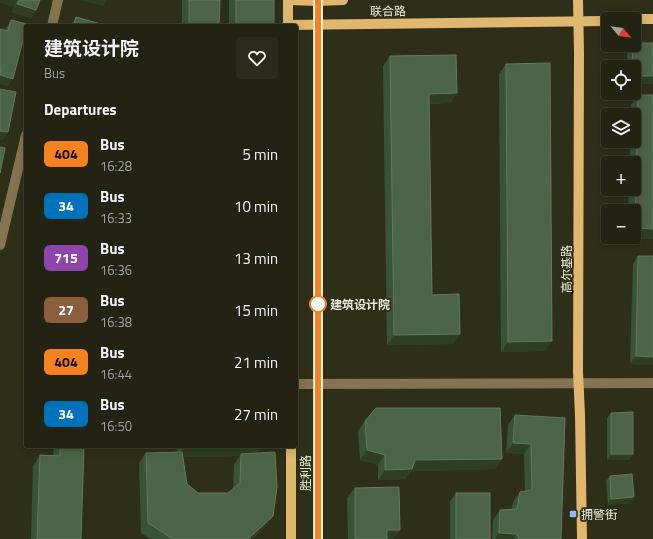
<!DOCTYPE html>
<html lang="en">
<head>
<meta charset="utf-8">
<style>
  :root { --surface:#222313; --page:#2a2b1c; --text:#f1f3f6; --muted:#a2a4a0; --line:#3f4033 }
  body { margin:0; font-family:"Titillium Web","Noto Sans SC",sans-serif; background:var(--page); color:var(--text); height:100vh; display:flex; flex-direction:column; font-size:15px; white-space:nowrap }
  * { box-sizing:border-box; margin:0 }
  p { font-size:13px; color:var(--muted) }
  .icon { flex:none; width:22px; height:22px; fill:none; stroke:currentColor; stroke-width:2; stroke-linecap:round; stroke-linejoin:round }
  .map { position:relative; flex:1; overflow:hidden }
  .drawer { position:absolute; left:24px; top:24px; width:274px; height:424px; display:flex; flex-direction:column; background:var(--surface); border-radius:4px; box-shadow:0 2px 10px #0003,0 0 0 1px var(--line) }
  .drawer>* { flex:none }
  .badge { padding:0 8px; border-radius:6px; font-size:14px; line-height:26px }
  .needle { width:26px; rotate:119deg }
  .fabs { position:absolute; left:601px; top:12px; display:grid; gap:8px }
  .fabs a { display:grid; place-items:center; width:40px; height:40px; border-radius:4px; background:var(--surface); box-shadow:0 2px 10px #0003,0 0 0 1px var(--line); font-size:20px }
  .map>.badge { position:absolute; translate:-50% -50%; box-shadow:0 0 0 2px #fff }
  h2 { padding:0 20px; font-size:15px; line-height:36px }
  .round { display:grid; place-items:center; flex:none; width:42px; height:42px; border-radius:4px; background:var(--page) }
  .overview { display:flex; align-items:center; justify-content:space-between; height:68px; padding:0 20px }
  h1 { font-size:19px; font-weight:700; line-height:30px }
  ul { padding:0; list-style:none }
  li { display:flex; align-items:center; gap:12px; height:52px; padding:0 20px }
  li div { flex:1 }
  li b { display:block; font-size:15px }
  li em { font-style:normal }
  li .badge { min-width:44px; font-weight:700; text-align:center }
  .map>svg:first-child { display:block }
</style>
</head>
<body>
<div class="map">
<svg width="653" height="539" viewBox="0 0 653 539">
  <rect width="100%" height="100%" fill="#2e2f19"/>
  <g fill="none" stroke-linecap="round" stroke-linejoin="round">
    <g stroke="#867350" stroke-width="10">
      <polyline points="52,26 58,0"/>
      <polyline points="0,245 26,135"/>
      <polyline points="296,384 653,383"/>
    </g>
    <g stroke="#dfb76e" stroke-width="10">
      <polyline points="288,0 318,1 343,0"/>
      <polyline points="288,0 288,26"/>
      <polyline points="318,0 318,539"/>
      <polyline points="578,0 579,53 578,372 580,415 582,539"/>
      <polyline points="625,19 653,19"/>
      <polyline points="288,25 608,21"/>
      <polyline points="291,539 291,446"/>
    </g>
  </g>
  <g fill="#395337" fill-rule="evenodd">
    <polygon points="0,0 40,0 36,10 31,18 12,12 14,7 0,2"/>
    <polygon points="182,0 220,0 219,26 182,26"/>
    <rect x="229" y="0" width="45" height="26"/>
    <polygon points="76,17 101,26 70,26"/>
    <polygon points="11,20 8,86 0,84 0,29 5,31 6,28"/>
    <polygon points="631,45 634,45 653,84 634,84 634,67 627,67 627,50"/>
    <polygon points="390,56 457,93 450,103 429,104 432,295 460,334 453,344 387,345 383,66"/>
    <polygon points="506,64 552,341 545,351 501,352 499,74"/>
    <polygon points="638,95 653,95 653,239 628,238 628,237 634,237 634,211 628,211 629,189 634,189 634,163 630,163 630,141 634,141 634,115 631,115 631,105"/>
    <polygon points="638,256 653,365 630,364 633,264"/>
    <polygon points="611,413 633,454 629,460 607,460 607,418"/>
    <polygon points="515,415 565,418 561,539 492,539 493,520 500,510 512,509 513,502 520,492 525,491 524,454 506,453 508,425"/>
    <polygon points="365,421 502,459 495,469 411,471 405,479 378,480 378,465 360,460 358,431"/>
    <polygon points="54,446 84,446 81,539 31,539 33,466 40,455 53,456"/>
    <path d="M177,446H262L257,453L273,516L266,526L252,539H150L141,533L139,463L146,453L177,452ZM240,456L234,464L233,489L228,493H198L187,484L183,457Z"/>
    <polygon points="610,476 634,497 630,503 608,505 606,481"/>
    <polygon points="355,488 400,530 393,539 348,539 347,498"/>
    <polygon points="456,493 490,539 450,539 450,501"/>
  </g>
  <g fill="#2d3e23">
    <polygon points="0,0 18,0 14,7 0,2"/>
    <polygon points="78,0 107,0 103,6"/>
    <polygon points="17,4 36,10 31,18 12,12"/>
    <polygon points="0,75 13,79 8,86 0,84"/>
    <rect x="634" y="76" width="19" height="8"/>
    <polygon points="457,93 450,103 422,104 429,94"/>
    <polygon points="0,131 8,132 3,140 0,140"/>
    <polygon points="635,228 653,229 653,239 628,238 629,237 634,237 634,230"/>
    <polygon points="460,334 453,344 387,345 394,335"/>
    <polygon points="552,341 545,351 501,352 508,342"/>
    <polygon points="636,356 653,357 653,365 630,364"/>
    <polygon points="513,443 531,444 524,454 506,453"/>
    <polygon points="224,446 262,446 255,455 241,454 240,456 177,457 184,447"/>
    <polygon points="367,450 385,455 378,465 360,460"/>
    <polygon points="611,454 633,454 629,460 607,460"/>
    <polygon points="502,459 495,469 411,471 405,479 378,480 385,470 415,460"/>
    <polygon points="634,497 630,503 608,505 611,499"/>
    <polygon points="273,516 266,526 252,539 230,539"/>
    <polygon points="387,530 400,530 393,539 380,539"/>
    <polygon points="499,533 517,534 513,539 495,539"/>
  </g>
  <g fill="#4c6448" stroke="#657960">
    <polygon points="19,0 40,0 36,10 17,4"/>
    <polygon points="189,0 220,0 219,26 189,26"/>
    <rect x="236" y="0" width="38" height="26"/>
    <polygon points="76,17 101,24 101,26 73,26"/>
    <polygon points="11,20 27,24 27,26 26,26 26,28 13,79 0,75 1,66 0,66 0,29 8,31"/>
    <polygon points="634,43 653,43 653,76 634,76 634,67 632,67 633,45 634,45"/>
    <polygon points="456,55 457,93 429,94 432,295 459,294 460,334 394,335 390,56"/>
    <polygon points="550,63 552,341 508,342 506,64"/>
    <polygon points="0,89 16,92 8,132 0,131"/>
    <polygon points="638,95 653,95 653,229 635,228"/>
    <polygon points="0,147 5,148 0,173"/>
    <polygon points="638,256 653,256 653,357 636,356"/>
    <polygon points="376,408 500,408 502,459 415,460 412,469 385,470 385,455 367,450 365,421"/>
    <polygon points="633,412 633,454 611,454 611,413"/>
    <polygon points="515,415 565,418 561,539 519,539 517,534 499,533 500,510 517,509 520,492 532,490 531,444 513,443"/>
    <polygon points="60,446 84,446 81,539 37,539 40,455 60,456"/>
    <polygon points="184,446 224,446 184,447"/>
    <polygon points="182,452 187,484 198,493 228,493 240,483 241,454 275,452 277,487 273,516 248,539 173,539 148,523 146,453"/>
    <polygon points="632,474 634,497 611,499 610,476"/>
    <polygon points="399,487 400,530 387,530 387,539 355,539 355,488"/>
    <rect x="456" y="493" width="34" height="46"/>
  </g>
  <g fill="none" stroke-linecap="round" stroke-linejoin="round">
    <g stroke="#fff" stroke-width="9">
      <polyline id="line" points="318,0 318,539"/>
    </g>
    <use href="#line" stroke="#f58220" stroke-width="6"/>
  </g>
  <circle fill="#fff" stroke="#f58220" stroke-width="2" cx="318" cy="304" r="8"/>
  <rect fill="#94b7fd" stroke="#2e2f19" stroke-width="1.5" x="569" y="510" width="8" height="8" rx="2"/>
  <g text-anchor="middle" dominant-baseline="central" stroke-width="3.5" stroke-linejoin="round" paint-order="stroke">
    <g font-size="12" fill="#eaebdd" stroke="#2e2f19">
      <text transform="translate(388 11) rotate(-1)">联合路</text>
      <text transform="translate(566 269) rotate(-90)">高尔基路</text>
      <text transform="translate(305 473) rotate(-90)">胜利路</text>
    </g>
    <g font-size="12" font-weight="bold" fill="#eaebdd" stroke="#2e2f19" text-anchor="start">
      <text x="330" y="304">建筑设计院</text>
    </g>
    <g font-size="12" fill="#eaebdd" stroke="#2e2f19" text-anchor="start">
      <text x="581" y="514">拥警街</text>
    </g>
  </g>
</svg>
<div class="fabs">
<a><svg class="needle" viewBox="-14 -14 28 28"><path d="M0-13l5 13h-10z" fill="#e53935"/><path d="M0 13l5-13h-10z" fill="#a2a4a0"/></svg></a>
<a><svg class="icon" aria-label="locate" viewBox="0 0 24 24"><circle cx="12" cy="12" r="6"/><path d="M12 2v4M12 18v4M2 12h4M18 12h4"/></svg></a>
<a><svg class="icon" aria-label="layers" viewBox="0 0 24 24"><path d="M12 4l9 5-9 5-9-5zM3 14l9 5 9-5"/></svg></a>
<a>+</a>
<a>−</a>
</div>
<section class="drawer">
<div class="overview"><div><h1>建筑设计院</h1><p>Bus</p></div><a class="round"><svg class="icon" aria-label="heart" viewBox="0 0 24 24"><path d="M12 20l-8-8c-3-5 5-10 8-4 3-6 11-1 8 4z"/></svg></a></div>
<h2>Departures</h2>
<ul>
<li><span class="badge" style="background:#f58220;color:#111">404</span><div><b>Bus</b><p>16:28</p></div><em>5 min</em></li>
<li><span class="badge" style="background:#0072bc;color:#fff">34</span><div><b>Bus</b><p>16:33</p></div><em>10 min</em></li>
<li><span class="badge" style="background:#8e44ad;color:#fff">715</span><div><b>Bus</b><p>16:36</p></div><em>13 min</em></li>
<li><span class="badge" style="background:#8b5e3c;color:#fff">27</span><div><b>Bus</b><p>16:38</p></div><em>15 min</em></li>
<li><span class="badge" style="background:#f58220;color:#111">404</span><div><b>Bus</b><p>16:44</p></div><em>21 min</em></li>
<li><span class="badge" style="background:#0072bc;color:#fff">34</span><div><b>Bus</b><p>16:50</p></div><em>27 min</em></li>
</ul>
</section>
</div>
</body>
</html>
